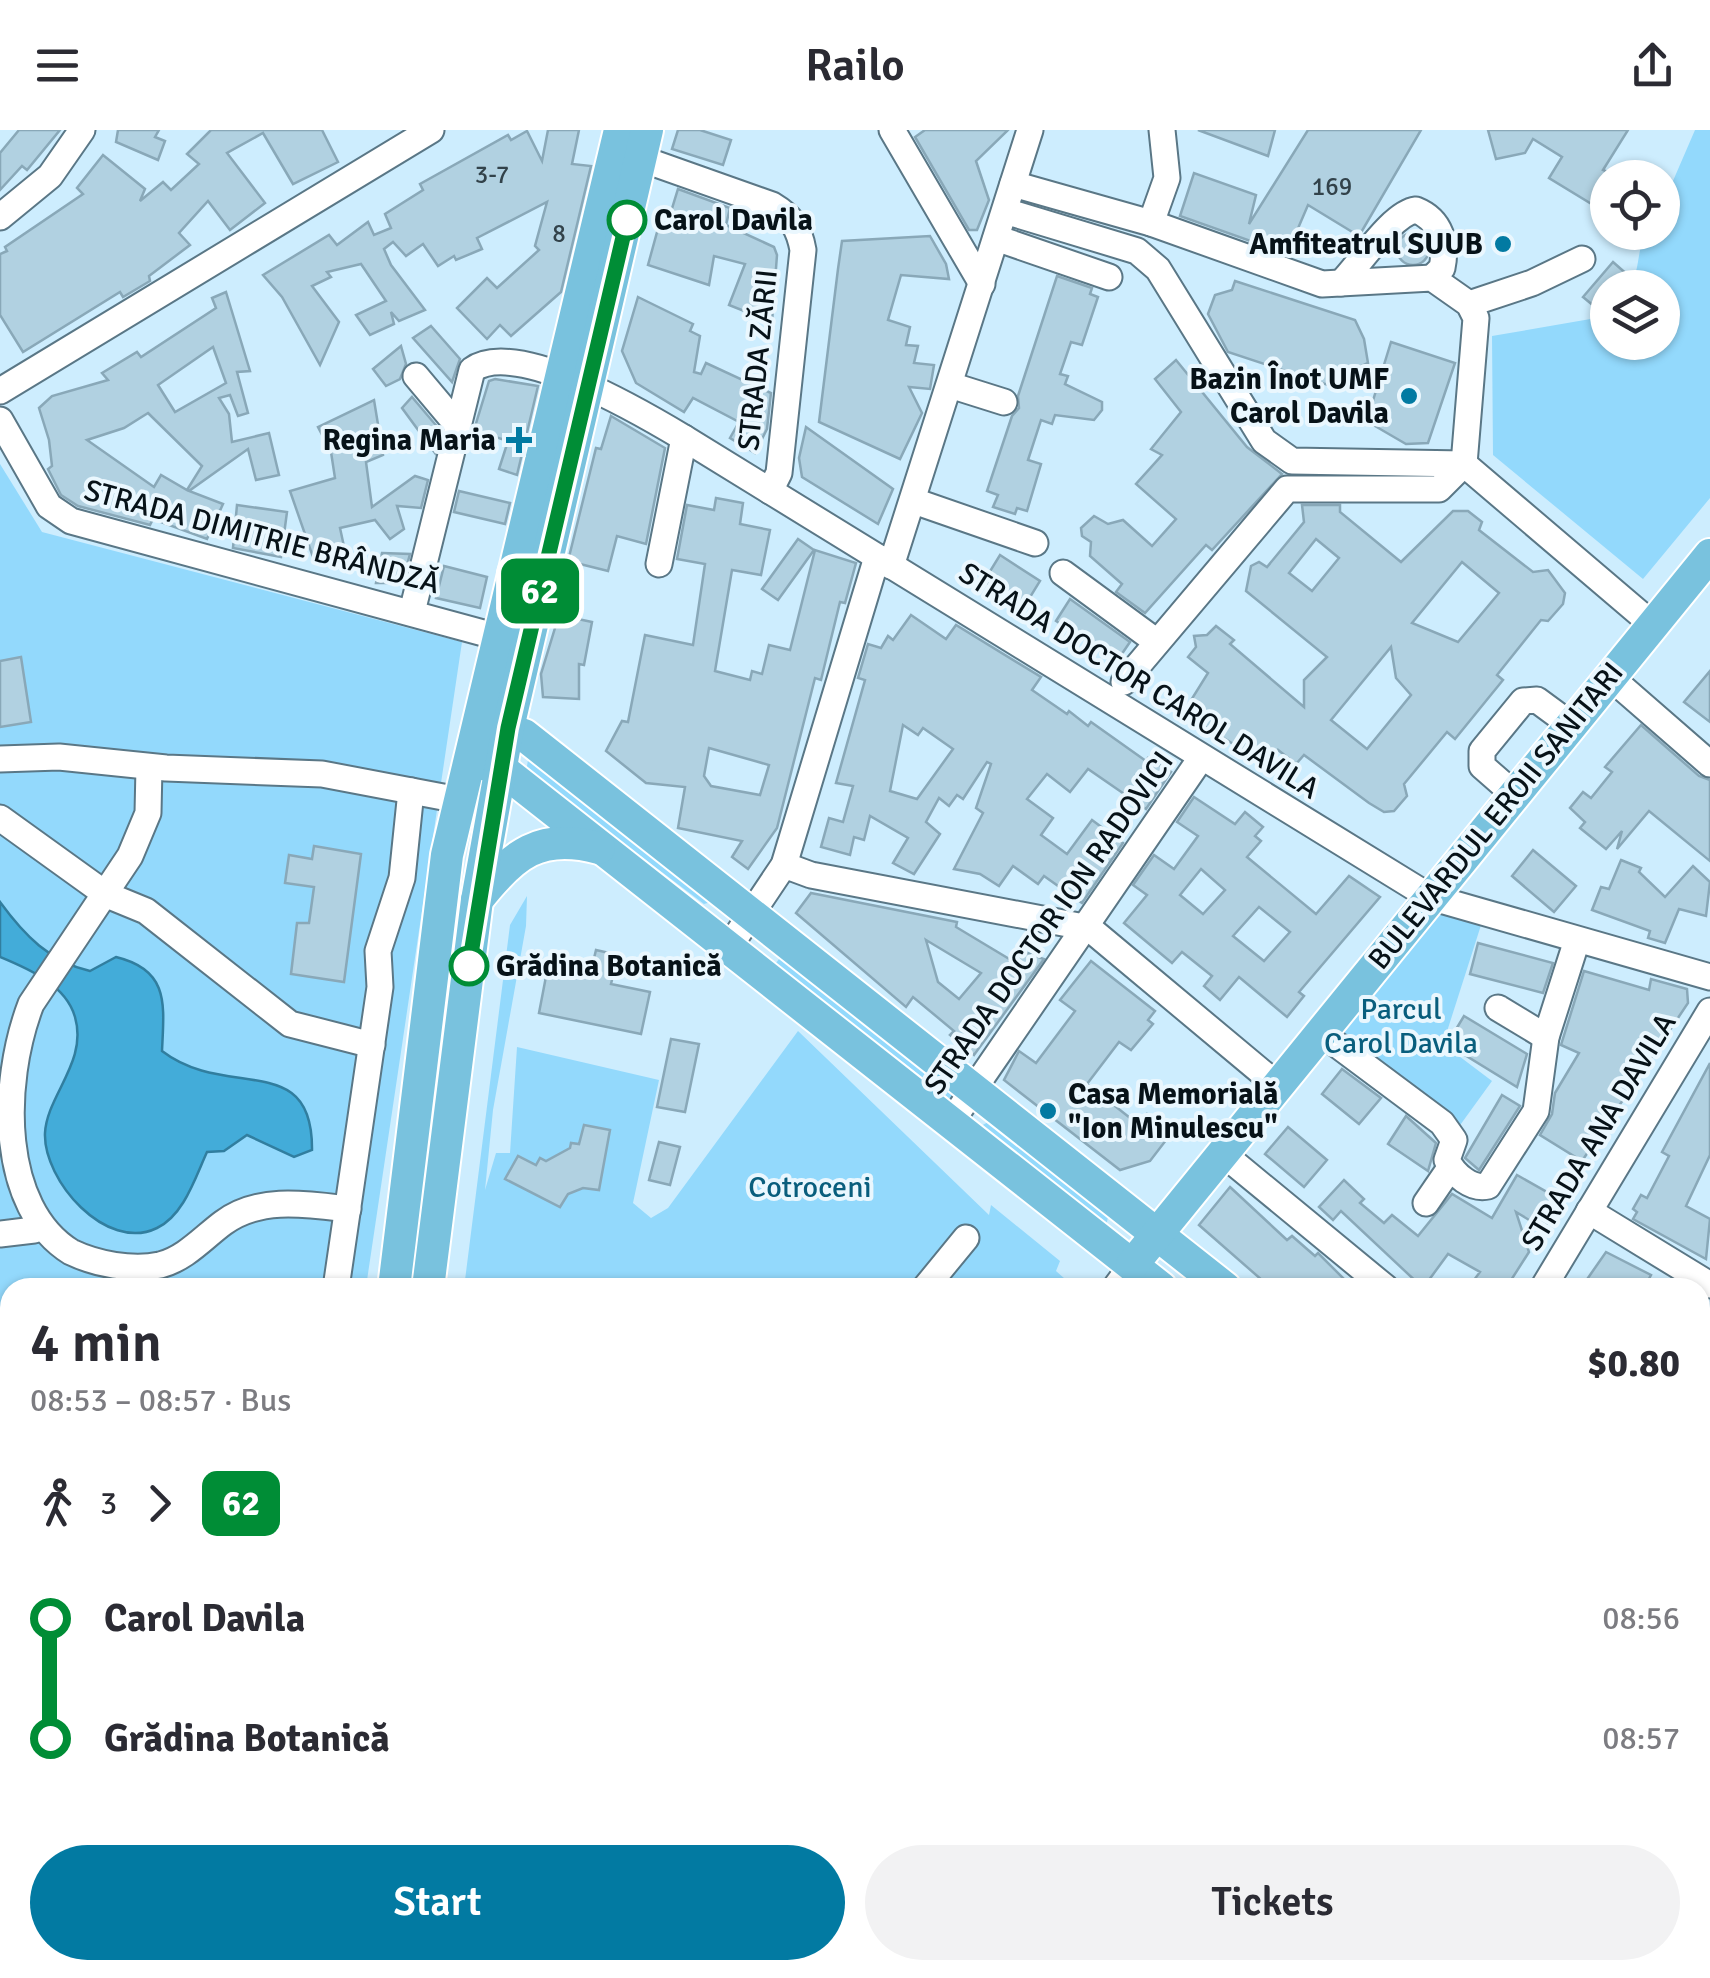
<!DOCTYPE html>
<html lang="en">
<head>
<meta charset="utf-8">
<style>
  :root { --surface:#fff; --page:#f2f2f3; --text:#2b2b33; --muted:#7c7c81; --accent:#027aa2 }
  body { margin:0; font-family:Signika,sans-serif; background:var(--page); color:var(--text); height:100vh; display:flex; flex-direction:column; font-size:38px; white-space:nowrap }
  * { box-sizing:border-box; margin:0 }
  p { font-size:32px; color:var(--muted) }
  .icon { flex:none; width:55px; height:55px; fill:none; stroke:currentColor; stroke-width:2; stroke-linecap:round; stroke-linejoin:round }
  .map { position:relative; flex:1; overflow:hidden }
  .details { position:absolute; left:0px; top:1148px; width:1710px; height:702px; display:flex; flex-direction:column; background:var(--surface); border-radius:30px 30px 0 0; box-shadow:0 2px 8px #0004 }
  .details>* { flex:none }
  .badge { padding:0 20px; border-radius:15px; font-size:35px; line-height:65px }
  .buttons { position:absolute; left:1590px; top:30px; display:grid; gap:20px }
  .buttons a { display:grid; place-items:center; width:90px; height:90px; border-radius:50%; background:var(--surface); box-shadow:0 2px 8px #0004; font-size:50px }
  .map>.badge { position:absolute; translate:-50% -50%; box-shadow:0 0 0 5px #fff }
  .legs { display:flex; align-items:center; gap:15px; height:110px; padding:0 30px; font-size:32px }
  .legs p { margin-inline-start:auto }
  .head { display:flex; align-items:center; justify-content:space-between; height:170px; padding:0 30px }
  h1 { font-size:55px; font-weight:600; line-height:75px }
  .button { display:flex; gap:20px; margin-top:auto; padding:20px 30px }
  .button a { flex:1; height:115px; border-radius:60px; background:var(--accent); color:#fff; font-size:40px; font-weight:600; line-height:115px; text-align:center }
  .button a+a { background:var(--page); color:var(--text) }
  ul { padding:0 30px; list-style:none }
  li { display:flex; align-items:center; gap:35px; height:120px; font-size:38px }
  li i { display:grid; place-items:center; width:15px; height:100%; margin:0 12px; background:currentColor }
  li i::after { content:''; width:25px; height:25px; margin:-12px; border:8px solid; border-radius:50%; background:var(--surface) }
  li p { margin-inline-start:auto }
  li:first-child i { background:linear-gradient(#0000 50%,currentColor 0) }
  li:last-child i { background:linear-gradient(currentColor 50%,#0000 0) }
  header { display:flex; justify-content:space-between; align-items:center; height:130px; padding:0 30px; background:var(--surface); font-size:45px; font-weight:600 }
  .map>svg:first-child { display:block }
</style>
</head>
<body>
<header><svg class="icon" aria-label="menu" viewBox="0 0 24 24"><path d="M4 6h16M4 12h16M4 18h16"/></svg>Railo<svg class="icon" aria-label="share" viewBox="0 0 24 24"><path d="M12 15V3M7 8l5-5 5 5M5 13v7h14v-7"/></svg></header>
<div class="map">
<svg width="1710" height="1848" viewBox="0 0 1710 1848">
  <rect width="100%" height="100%" fill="#cdedfe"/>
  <g fill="#93d9fc">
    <path d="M1695,0H1710V368L1643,449L1493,325L1492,206L1602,187L1607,181L1608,212H1662V158L1628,157C1641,143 1636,120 1646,103L1662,102L1663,74Z"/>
    <polygon points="0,334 42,402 462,512 366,1157 10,1158 10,1758 0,1756"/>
    <polygon points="529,624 711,772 704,774 638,724 617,720 525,648"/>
    <polygon points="527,766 526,796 493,980 485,1060 496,1023 510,1023 517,917 659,950 633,1073 651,1088 668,1078 798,901 989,1085 991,1075 1060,1131 1056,1141 1074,1157 464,1158 510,795"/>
    <polygon points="1438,778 1482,792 1443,914 1492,951 1458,998 1335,904"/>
    <polygon points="787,828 954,960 955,967 949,968 883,917 857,910 773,837 779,829"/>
    <polygon points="992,990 1109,1082 1106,1097 979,997"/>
    <polygon points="1710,1689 1710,1848 1629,1848 1633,1840 1700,1840 1700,1709"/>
    <polygon points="181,1840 1162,1840 1161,1848 179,1848"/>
  </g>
  <path fill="#43acd9" stroke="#317e9f" stroke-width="2.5" d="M0,772C24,805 50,832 90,841L116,827C170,840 164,875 162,921C227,971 313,919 312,1020L294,1027L247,1005L224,1021L207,1022C195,1048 184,1085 157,1098C106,1123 43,1050 45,1003C47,965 88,932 75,887C66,855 29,839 0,827Z"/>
  <g fill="#b1d1e1" stroke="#89a8b8" stroke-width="2.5" fill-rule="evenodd">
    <polygon points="19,0 60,0 27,40 22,36 0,60 0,23"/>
    <polygon points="118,0 159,0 155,7 165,11 158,30 116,12"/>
    <polygon points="211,0 322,0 338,32 293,54 263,3 227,23 265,73 230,100 208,71 179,103 190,115 149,146 150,151 123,167 120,162 23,222 0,185 0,124 7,121 5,117 83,64 77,58 103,25 145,59 140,71 163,52 171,60 199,34 187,24"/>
    <polygon points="548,0 579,0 572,34 591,36 561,162 511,206 500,195 487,209 457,178 487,148 497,158 539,120 535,116 547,72 477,108 482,119 456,130 454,126 438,136 423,114 406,126 393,112 384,119 391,135 425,180 399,191 391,182 394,194 370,205 356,185 386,171 361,134 327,142 331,147 312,156 339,192 320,235 282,167 263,145 329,105 337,115 368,92 374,105 391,98 385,84 423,60 420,54 508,5 511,10 527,1 542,31"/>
    <polygon points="678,0 700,0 731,10 723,35 672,19"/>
    <polygon points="925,0 1008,0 976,31 989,70 977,100 969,100 915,7"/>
    <polygon points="1198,0 1275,0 1268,26"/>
    <polygon points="1308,0 1421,0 1359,106 1308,75 1287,124 1180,86 1194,43 1256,65 1249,94"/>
    <polygon points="1488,0 1628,0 1603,40 1608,42 1608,84 1549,48 1562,27 1533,9 1525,23 1496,29"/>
    <polygon points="678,59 730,78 726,95 774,117 777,125 772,192 729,175 745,134 714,126 709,155 648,135 659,95 666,98"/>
    <circle cx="1413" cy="119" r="16"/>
    <polygon points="930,106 946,134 949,149 901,145 888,190 910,197 906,215 918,216 914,233 934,235 930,259 909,257 922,283 900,329 819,292 838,139 842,111"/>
    <polygon points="1613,132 1630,147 1621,158 1608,158 1608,173 1600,181 1583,167"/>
    <polygon points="1057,146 1092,158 1090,164 1098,167 1082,215 1071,212 1060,244 1068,246 1065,254 1102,272 1102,280 1094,290 1055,285 1052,294 1041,290 1028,330 1041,334 1027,381 1017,378 1015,384 993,377 998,365 987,361 1012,286 1019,278 1018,266"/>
    <polygon points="1235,151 1355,190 1364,209 1368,233 1341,246 1337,258 1228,222 1208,184 1215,165 1232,160"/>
    <path d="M226,162L250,241L237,242L248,283L238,286L230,265L219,268L229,284L232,312L269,303L279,345L256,350L248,319L189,361L223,374L207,409L153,389L150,395L78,376L61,365L48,339L52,336L49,310L39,278L52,266L108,250L102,243L137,222L141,227L216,178L212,168ZM213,217L226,253L175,282L158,255ZM148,283L202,336L187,360L161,345L154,357L87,310L124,298Z"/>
    <polygon points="638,167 693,194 690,201 700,206 694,242 701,244 706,233 771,263 767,299 755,323 730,308 739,292 693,268 684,282 636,253 622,221"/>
    <polygon points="431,196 460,229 452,252 413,208"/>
    <polygon points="1391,212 1455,233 1428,313 1406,314 1375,296 1380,281 1371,277"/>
    <polygon points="401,216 406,234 400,249 386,256 373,239"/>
    <polygon points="1176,230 1247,317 1282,344 1212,420 1206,415 1145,483 1116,462 1122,454 1090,426 1091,412 1082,406 1081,398 1094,386 1108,394 1123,390 1152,416 1176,389 1136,354 1162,325 1151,319 1181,282 1155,249"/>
    <polygon points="495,249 538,256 517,345 499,339 508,311 474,300 489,251"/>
    <polygon points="412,267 440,300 435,323 402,278"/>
    <polygon points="374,270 383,325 366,332 372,377 415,346 428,350 421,378 397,376 404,399 390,409 375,390 340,398 345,421 314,430 290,361 335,348 331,322 318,297"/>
    <polygon points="611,286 665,318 646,414 617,406 608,441 568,431 596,318 601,319"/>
    <polygon points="806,297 893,359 878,394 802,347 799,328"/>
    <polygon points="459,361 510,373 505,394 454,382"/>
    <path d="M716,368L743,373L740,394L770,400L761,445L732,440L715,541L750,550L752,541L762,544L769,515L790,520L815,420L856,433L845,473L840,472L821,550L815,548L777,698L748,739L732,727L742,711L678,698L685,657L646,653L606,621L622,591L628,592L645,505L693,515L705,434L677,429L687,375L714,380ZM709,618L769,635L760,665L711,656L704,646Z"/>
    <polygon points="237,375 287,382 281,427 233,418"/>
    <path d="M1302,375H1340V382L1401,432L1453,381H1468L1482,392L1479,400L1533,442L1548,440L1565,463L1563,474L1548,491L1541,490L1497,545L1503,550L1455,609L1447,602L1404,654L1407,666L1394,681L1384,682L1369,673L1304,625L1296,634L1278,620L1269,636L1183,583L1208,543L1188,527L1196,517L1194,506L1207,505L1216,496L1234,510L1230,514L1304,577V550L1327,527L1246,461L1251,436L1259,432L1267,437L1304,392ZM1316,409L1339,428L1312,461L1289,443ZM1462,432L1499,463L1458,512L1412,493ZM1391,517L1396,548L1411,565L1367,619L1331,590Z"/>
    <polygon points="798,409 814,420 778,470 762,459"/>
    <polygon points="382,423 410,424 402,453 376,453"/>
    <polygon points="1000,425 1040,451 1024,477 984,451"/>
    <polygon points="444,436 487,447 480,478 436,468"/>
    <polygon points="1070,469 1130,512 1117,531 1056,491"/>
    <polygon points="559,485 592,492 584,535 579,534 579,569 543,567 541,544"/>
    <path d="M911,485L946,509L956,495L1041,547L1032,560L1067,584L1069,581L1088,596L1091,592L1146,631L1148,628L1171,642L1146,679L1088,639L1070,662L1047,644L1027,669L1053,688L1041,705L1067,724L1092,690L1123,713L1082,773L1044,746L1038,754L1013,736L999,756L980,744L954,739L983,683L976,678L991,634L987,632L963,669L957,665L949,676L939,668L926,692L940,704L914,744L893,733L908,708L870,686L864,710L854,707L850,725L821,717L829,688L843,692L853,656L836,653L865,550L858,548L868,514L881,518L888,506L893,510ZM903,595L918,605L923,598L953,619L917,669L890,661Z"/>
    <polygon points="21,527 31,592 0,597 0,531"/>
    <polygon points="1710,541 1710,592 1684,572"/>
    <polygon points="1641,595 1699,646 1710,650 1710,731 1649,681 1617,719 1622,701 1606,719 1580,698 1585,692 1570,678 1583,662 1591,668 1612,642 1605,637"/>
    <path d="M1194,667L1235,694L1245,682L1263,697L1255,706L1261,711L1247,727L1316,784L1349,746L1380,767L1299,862L1304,866L1287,887L1239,847L1220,870L1204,856L1212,846L1182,822L1172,833L1124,793L1147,765L1133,755L1154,725L1174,739L1198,706L1177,692ZM1201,739L1225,760L1203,784L1180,765ZM1259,777L1290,802L1264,831L1233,806Z"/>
    <polygon points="314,716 361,724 344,852 291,844 297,793 309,793 314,757 285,753 289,725 312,729"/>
    <polygon points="1533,720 1576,756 1554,782 1512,746"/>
    <polygon points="1621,730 1641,738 1639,742 1665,767 1693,736 1710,752 1706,786 1679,779 1665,813 1648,808 1650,801 1592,780 1601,757 1609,759"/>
    <path d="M811,763L957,792L956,797L1011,830L1017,819L1044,829L974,925L950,905L954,901L913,867L906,877L796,783ZM926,810L981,843L959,869L938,852Z"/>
    <polygon points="1478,813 1553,833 1543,863 1470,844"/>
    <polygon points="596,820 618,825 611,854 650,862 641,904 539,883 548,836 590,845"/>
    <polygon points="1091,831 1155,881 1148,890 1153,894 1131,920 1119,912 1087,954 1139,995 1147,984 1170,1005 1150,1031 1120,1040 1004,950 1019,921 1036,933 1075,881 1060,870"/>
    <polygon points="1584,841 1649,860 1651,849 1687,859 1688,873 1582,1031 1540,1005 1552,984 1555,963 1579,923 1561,915"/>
    <polygon points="1464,886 1527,924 1517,957 1447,914"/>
    <polygon points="671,909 699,914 685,982 657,977"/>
    <polygon points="1710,933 1710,1025 1686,1076 1710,1089 1706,1129 1633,1089 1637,1082 1633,1079 1641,1065 1647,1068 1669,1026 1662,1022"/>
    <polygon points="1342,939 1381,968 1359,994 1322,964"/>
    <polygon points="1502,965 1520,976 1479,1040 1465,1028"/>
    <polygon points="1406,986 1436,1013 1428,1041 1388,1014"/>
    <polygon points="584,995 610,1000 599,1060 583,1058 568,1064 560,1077 505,1049 518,1026 536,1035 540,1028 546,1031 570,1018 571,1013 579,1014"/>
    <polygon points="1288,997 1327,1030 1304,1057 1265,1024"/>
    <polygon points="659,1012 680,1017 670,1055 649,1050"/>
    <polygon points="1517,1045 1561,1070 1544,1099 1516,1082 1529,1122 1506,1158 1468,1158 1480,1142 1448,1124 1423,1158 1341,1081 1333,1090 1319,1077 1344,1050 1364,1069 1360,1073 1384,1093 1392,1085 1418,1106 1452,1064 1492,1088"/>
    <polygon points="1230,1057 1287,1110 1292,1106 1315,1126 1318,1123 1353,1158 1271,1158 1199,1095"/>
    <polygon points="1606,1122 1651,1145 1644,1158 1581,1158"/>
  </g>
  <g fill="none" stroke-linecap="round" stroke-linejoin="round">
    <g stroke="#5a7786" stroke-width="29">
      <g id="minor">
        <polyline points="892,0 982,154"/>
        <path d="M642,29L772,75C792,87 799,98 803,120L779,343L770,361"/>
        <polyline points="1013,54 1151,93 1322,154 1432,148 1469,174 1476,188 1464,334 1439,359 1287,359 1124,552"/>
        <polyline points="1005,81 1137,121 1158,139 1264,311 1292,331 1464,334 1653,495"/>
        <polyline points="0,87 50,46 82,0"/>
        <polyline points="1151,93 1167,48 1162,0"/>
        <polyline points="996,108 1109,147"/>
        <path d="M1341,153C1360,134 1392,83 1416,80C1441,90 1447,114 1442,138L1432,148"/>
        <polyline points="1469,174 1532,153 1582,129"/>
        <polyline points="416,246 458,296"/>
        <polyline points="950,255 1004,272"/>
        <polyline points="0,261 431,0"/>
        <polyline points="0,290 49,376 71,391 498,507"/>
        <polyline points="914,371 1035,413"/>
        <polyline points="659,434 684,308"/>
        <polyline points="891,436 1030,0"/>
        <polyline points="1063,443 1157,512"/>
        <path d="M412,482L472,240C515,207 644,284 684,308L1430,767L1710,847"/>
        <polyline points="1610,547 1710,634"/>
        <polyline points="0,629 59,627 166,638 322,644 443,667"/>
        <path d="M149,637L148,683L130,726L31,874C0,955 0,1078 71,1122C96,1134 132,1141 160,1135C185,1129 204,1107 223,1093C259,1066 307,1074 348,1079"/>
        <polyline points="1514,664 1482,636 1482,621 1523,571 1537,570 1571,595"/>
        <polyline points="0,688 107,765 146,781 290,894 372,915"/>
        <polyline points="784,735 811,745 1089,798 1277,955"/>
        <polyline points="729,817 784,735 877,427"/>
        <polyline points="1498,878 1546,907"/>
        <path d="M1320,902L1442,993L1454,1010L1447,1030C1454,1045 1472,1060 1488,1056L1536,981L1546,907L1577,810"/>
        <polyline points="949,995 1201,628"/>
        <polyline points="1222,1023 1386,1158"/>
        <polyline points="1426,1073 1450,1038"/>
        <polyline points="1589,1081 1710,1155"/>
        <polyline points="0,1104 34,1100"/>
        <polyline points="336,1158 380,857 378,821 402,748 411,661"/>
        <polyline points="925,1158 966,1108"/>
        <polyline points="1115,1158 1132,1135"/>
        <polyline points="1543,1158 1710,881"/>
        <polyline points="1700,1327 1710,1333"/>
        <polyline points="1700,1437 1710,1418"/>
        <polyline points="0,1579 10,1574"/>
        <polyline points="1506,1840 1515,1845"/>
        <polyline points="1195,1848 1195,1840"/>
      </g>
    </g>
    <g stroke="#fff" stroke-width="36">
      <g id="major">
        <polyline points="487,592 524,605 1225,1158"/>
        <polyline points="483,634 500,638 1161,1158"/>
        <path d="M477,770C513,724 540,702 599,718"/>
        <polyline points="1132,1135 1710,425"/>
        <polyline points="394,1158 447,725 620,0"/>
        <polyline points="428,1158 477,770 508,598 647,0"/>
        <polyline points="1700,1479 1710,1482"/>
        <polyline points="1700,1518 1710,1522"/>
        <polyline points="122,1848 125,1840"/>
        <polyline points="146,1848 149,1840"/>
      </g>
    </g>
    <use href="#minor" stroke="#fff" stroke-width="25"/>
    <use href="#major" stroke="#79c2de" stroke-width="32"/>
  </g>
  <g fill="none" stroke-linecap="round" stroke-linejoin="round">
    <g stroke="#fff" stroke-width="22">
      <polyline id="line-1" points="469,836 508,598 627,90"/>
    </g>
    <use href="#line-1" stroke="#008d36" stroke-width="15"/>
  </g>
  <g fill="#fff" stroke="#008d36" stroke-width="5">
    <circle cx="627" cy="90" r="18"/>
    <circle cx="469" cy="836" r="18"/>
  </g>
  <g fill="#027aa2" stroke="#eaf7fe" stroke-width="4">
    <circle cx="1503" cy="114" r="10"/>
    <circle cx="1409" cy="266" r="10"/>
    <path d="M514 295h10v10h10v10h-10v10h-10v-10h-10v-10h10z"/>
    <circle cx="1048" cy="981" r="10"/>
  </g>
  <g text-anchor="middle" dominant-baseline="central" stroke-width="8" stroke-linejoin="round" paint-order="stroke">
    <g font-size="25" fill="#32424a">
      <text x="492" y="44">3-7</text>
      <text x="1332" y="56">169</text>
      <text x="559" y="103">8</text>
    </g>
    <g font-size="30" font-weight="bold" fill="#071218" stroke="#eaf7fe" text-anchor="start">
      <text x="654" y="90">Carol Davila</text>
      <text x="496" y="836">Grădina Botanică</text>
    </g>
    <g font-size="30" font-weight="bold" fill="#071218" stroke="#eaf7fe" text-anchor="end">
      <text x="1483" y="114">Amfiteatrul SUUB</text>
      <text x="1389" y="249">Bazin Înot UMF<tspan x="1389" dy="34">Carol Davila</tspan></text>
      <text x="496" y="310">Regina Maria</text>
      <text x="1068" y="964" text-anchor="start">Casa Memorială<tspan x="1068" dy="34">"Ion Minulescu"</tspan></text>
    </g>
    <g font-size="30" fill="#071218" stroke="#eaf7fe">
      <text transform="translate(758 230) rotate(-84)">STRADA ZĂRII</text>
      <text transform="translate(262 407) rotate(15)">STRADA DIMITRIE BRÂNDZĂ</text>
      <text transform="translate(1139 551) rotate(32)">STRADA DOCTOR CAROL DAVILA</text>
      <text transform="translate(1496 686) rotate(-51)">BULEVARDUL EROII SANITARI</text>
      <text transform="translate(1049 793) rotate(-55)">STRADA DOCTOR ION RADOVICI</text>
      <text transform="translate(1599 1002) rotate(-59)">STRADA ANA DAVILA</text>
    </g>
    <g font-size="30" fill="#095e7d" stroke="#eaf7fe">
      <text x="1401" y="879">Parcul<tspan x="1401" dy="34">Carol Davila</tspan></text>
      <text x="810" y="1057">Cotroceni</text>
    </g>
  </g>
</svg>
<div class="buttons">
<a><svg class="icon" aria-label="locate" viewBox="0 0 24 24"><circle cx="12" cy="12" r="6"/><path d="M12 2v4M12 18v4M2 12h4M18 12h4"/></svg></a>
<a><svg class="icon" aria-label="layers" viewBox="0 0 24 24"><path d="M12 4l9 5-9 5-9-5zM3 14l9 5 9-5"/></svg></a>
</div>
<b class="badge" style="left:540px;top:461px;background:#008d36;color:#fff">62</b>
<section class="details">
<div class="head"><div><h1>4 min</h1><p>08:53 – 08:57 · Bus</p></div><b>$0.80</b></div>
<div class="legs"><svg class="icon" aria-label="walk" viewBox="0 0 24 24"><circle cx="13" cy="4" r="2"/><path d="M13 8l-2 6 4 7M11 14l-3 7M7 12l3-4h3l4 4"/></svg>3<svg class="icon" aria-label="forward" viewBox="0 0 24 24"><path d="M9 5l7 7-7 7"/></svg><b class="badge" style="background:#008d36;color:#fff">62</b></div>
<ul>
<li><i style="color:#008d36"></i><b>Carol Davila</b><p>08:56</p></li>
<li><i style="color:#008d36"></i><b>Grădina Botanică</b><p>08:57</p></li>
</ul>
<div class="button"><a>Start</a><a>Tickets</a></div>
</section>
</div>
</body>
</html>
